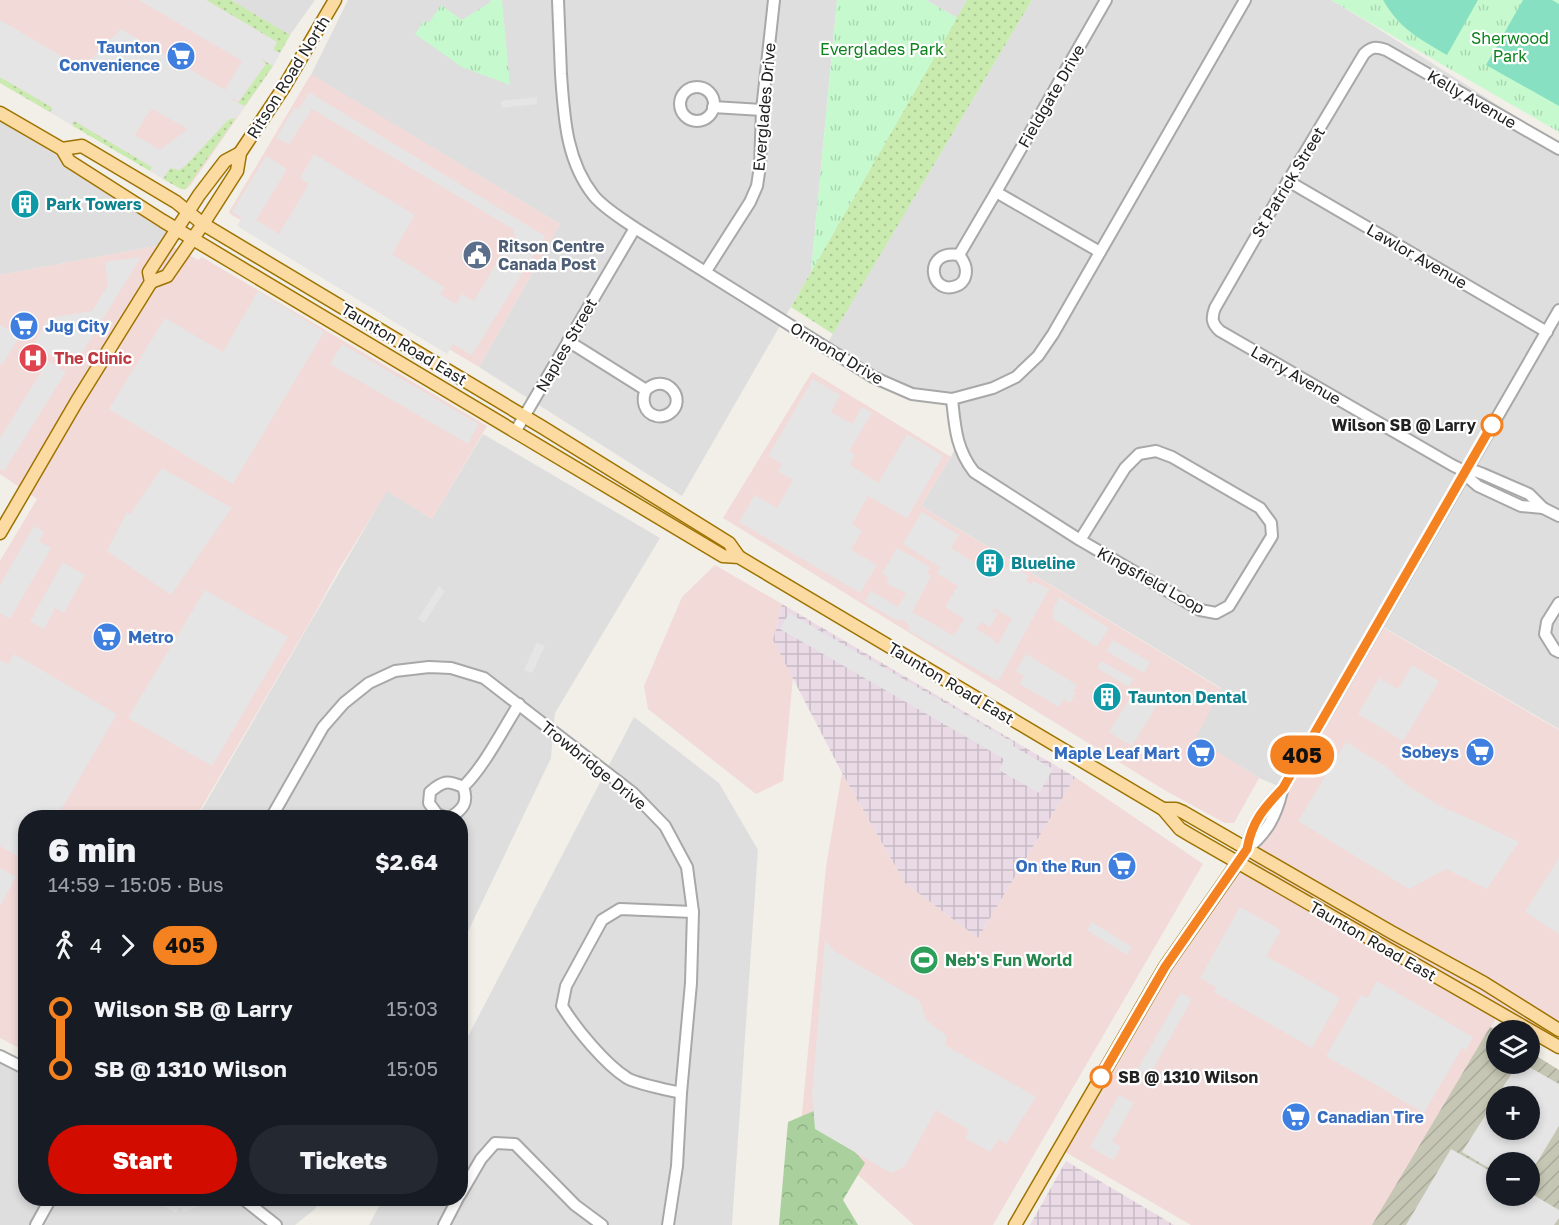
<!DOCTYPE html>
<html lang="en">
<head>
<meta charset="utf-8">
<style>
  :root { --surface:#171b24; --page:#242831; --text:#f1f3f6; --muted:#9ea1a6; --accent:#d20d00 }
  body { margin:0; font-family:"Golos Text",sans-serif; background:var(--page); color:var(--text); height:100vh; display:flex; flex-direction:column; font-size:22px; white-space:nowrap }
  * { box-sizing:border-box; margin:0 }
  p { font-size:20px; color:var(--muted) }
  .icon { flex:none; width:33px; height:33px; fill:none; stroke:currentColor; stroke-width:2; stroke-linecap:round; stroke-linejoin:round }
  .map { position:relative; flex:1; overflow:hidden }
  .drawer { position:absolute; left:18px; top:810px; width:450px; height:396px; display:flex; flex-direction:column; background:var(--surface); border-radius:24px; box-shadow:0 3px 9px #0003 }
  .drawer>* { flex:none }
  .badge { padding:0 12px; border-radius:20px; font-size:21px; line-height:39px }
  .tools { position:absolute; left:1486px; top:1020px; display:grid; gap:12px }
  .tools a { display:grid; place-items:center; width:54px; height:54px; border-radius:50%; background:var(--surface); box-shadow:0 3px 9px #0003; font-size:30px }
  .map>.badge { position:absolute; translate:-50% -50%; box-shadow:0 0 0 3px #fff }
  .legs { display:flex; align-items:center; gap:9px; height:66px; padding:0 30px; font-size:20px }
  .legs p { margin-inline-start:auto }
  .headline { display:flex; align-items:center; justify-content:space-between; height:102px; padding:0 30px }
  h1 { font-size:33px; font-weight:800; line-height:45px }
  .button { display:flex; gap:12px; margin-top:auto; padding:12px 30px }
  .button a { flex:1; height:69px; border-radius:36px; background:var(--accent); color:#fff; font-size:24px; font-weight:800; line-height:69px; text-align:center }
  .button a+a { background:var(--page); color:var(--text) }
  ul { padding:0 30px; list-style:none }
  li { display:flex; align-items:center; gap:21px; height:60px; font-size:22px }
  li i { display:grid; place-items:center; width:9px; height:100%; margin:0 8px; background:currentColor }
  li i::after { content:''; width:15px; height:15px; margin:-8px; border:4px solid; border-radius:50%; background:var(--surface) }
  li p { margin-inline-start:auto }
  li:first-child i { background:linear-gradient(#0000 50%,currentColor 0) }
  li:last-child i { background:linear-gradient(currentColor 50%,#0000 0) }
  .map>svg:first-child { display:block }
</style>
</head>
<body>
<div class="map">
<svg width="1559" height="1225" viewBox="0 0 1559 1225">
  <defs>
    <pattern id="industrial-grid" width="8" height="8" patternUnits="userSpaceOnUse" patternTransform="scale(1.5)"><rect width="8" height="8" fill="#eadae6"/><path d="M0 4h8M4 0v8" fill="none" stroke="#c8bbc5"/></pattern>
    <pattern id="construction-furrows" width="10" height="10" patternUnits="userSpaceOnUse" patternTransform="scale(1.5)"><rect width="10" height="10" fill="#c5c6b3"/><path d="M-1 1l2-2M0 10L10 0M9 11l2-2" fill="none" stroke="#a9aa9a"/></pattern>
    <pattern id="grass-dots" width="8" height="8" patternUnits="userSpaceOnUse" patternTransform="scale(1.5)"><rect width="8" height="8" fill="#c9ebaf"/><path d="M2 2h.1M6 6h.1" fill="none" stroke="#acc996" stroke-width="1.8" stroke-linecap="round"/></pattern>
    <pattern id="forest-crowns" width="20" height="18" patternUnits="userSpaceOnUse" patternTransform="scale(1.5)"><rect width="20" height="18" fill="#a9d09d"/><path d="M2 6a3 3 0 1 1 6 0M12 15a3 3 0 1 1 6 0" fill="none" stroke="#91b287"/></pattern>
    <pattern id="park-tufts" width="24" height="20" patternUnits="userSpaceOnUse" patternTransform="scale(1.5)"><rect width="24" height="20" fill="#c6face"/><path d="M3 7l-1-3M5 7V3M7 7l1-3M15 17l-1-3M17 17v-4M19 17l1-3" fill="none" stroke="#aad6b1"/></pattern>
  </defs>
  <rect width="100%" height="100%" fill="#f1efe8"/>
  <g fill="#dfdede">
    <polygon points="231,0 315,0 290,35"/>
    <polygon points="348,0 837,0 811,272 682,496 479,367 560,224 311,75"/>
    <polygon points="926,0 967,0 957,18"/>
    <polygon points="1032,0 1331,0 1366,21 1559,144 1559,729 1378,624 1283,788 1259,778 1195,738 1221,688 921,506 951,457 958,442 952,399 891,386 825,347"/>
    <polygon points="0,112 177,229 167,244 0,275"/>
    <polygon points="483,434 660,538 555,713 551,758 461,946 460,818 197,818 387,490 432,519"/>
    <polygon points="634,717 719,783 758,850 732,1225 369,1225 383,1199 460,1198 461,1050"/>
    <polygon points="0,1056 25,1069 26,1198 321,1199 315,1209 295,1225 0,1225"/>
  </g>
  <g fill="#f2dad8" fill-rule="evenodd">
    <polygon points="0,0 231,0 290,35 273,66 190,186 184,190 0,83"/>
    <polygon points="311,74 560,224 479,367 321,273 241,220 230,214 229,212"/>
    <polygon points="167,244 198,260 202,257 487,426 432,519 387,491 338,571 311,620 196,817 26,818 25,1051 0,1038 0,561 37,499 0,474 0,275"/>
    <polygon points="812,372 951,457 921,506 1221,689 1196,738 1259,778 1234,823 1225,823 1166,791 723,518"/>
    <polygon points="715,565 782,604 773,640 793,678 783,781 756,794 648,709 644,686 682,597"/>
    <path d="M1375,623L1559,730V1047L1499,1012L1491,1027L1497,1031V1064H1530L1559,1225H1191L1060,1149L1165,967L1237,864L1261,837ZM1497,1096H1530V1130H1497ZM1497,1162H1530V1196H1497Z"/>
    <polygon points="842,773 905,883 978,938 1075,777 1203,864 993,1225 914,1225 858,1175 800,1134 826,867"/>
  </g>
  <g fill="url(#industrial-grid)">
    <polygon points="782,604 1075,777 978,938 905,883 842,773 773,640"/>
    <polygon points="1066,1161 1174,1225 1030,1225"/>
  </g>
  <path fill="url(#construction-furrows)" fill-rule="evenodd" d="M1490,1027L1497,1031V1064H1530V1052L1559,1070V1225H1372ZM1497,1096H1530V1130H1497ZM1497,1162H1530V1196H1497Z"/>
  <g fill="url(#grass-dots)">
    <polygon points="206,0 231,0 290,35 280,53 273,50 277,42"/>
    <polygon points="967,0 1032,0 833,334 791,307"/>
    <polygon points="259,58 273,66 245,106 238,103 266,64"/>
    <polygon points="0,77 53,108 50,112 0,83"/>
    <polygon points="232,118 235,119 186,189 181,189 163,179 170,168 179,170 185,166 228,120"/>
    <polygon points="74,121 152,167 150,171 73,126 72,123"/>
  </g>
  <polygon fill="url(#forest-crowns)" points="816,1110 865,1163 843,1200 858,1225 779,1225 788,1122"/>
  <g fill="url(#park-tufts)">
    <polygon points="490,0 502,0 510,85 462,67 415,34 424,21 429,23 441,5 462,20 491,2"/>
    <polygon points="837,0 926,0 957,18 811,272"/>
    <polygon points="1331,0 1559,0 1559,132"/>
  </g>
  <g fill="#87e0c2">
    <path d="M1383,0H1478L1447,55C1418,38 1400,29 1383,0Z"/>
    <polygon points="1523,0 1552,0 1559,4 1559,106 1486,65"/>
  </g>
  <g fill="#e5e5e5" fill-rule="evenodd">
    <path d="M139,0H206L277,42L273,50L280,53L273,66L260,58L266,64L239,101L232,98L234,101L245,106L235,119L232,118L228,120L185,166L179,170L170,168L163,179L150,171L152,167L75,121L72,123L73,126L55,115L50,112L53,108L0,77V20L80,67L84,66L121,29L225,90L242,61ZM152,109L188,129L160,150L135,135L145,118Z"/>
    <polygon points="309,92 545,236 472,355 453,344 447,354 237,226 242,218 232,212 266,156 287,169 256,220 279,234 309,184 300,178 314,154 415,215 392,254 444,287 440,294 456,304 462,294 474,301 506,247 513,250 516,241 513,229 312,109 289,144 276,138 294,108 299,109"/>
    <polygon points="537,97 537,104 502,108 501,101"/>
    <polygon points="141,257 77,361 68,356 63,364 34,343 49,318 92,311 108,285 105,262"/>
    <polygon points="258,291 324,332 233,484 109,409 165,318 223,352"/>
    <polygon points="0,325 20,336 2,365 0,364"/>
    <polygon points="342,344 479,424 468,444 330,364"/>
    <polygon points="48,361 66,372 4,471 0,469 0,438"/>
    <polygon points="813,379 840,395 831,412 852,424 862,407 872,413 849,451 855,455 850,465 878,483 907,434 943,456 907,518 868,496 852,524 862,531 851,550 877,565 860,593 739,522 755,495 777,508 793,480 778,471 782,464 768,456"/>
    <polygon points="162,468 232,508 171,595 107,551 127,512 130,514"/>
    <path d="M922,512L959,535L951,548L975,563L978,559L1002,574L1009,564L1029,576L1026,581L1031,584L1033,581L1049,589L999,680H995L908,630L910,626L906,623V622L900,619L898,621L865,602L871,591L898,607L906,593L886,583L889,578L882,574L897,548L930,567L927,573L931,576L912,612L954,636L964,619L945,607L958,586L937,573L940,567L903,544ZM994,608L1012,619L998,644L994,642L995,640L976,629L981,622L990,627L998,614L993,611Z"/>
    <polygon points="34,526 44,532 39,541 51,548 10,619 0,613 0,585"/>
    <polygon points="63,562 85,575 64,613 55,608 44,629 30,621"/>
    <polygon points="439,586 445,591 424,623 418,619"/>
    <polygon points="205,590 288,637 212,766 128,718"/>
    <polygon points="1059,597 1109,628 1097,647 1052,618 1054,614 1052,612"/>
    <polygon points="789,613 1014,743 1013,746 1053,769 1039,793 999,770 1004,759 780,629"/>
    <polygon points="1113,640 1150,662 1144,673 1106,651"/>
    <polygon points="537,642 545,646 532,673 524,670"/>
    <polygon points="14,654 117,714 57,817 26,818 25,854 22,859 0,846 0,660 8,664"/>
    <polygon points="1026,654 1077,685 1073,691 1076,693 1070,703 1064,699 1059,707 1020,684 1024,676 1016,671"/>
    <polygon points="1101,661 1134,679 1129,687 1097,668"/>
    <polygon points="1412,665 1439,681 1403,741 1358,714 1379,678 1398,689"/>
    <polygon points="1136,688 1159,702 1132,746 1109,732"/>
    <polygon points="1346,742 1385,766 1408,786 1442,807 1479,823 1519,842 1487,889 1446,869 1409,889 1298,821"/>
    <polygon points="1559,858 1559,934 1525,912"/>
    <polygon points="0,868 16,877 0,906"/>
    <polygon points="1240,907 1281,930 1266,956 1340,998 1312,1048 1214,992 1216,987 1200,978"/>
    <polygon points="1092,922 1132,947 1127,955 1087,930"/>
    <polygon points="825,941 836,952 920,1001 926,1020 947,1036 945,1045 1036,1097 1006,1144 999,1139 990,1152 965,1138 969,1130 936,1110 905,1166 891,1173 815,1129 812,1094"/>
    <polygon points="1377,981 1473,1037 1466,1050 1462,1048 1424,1113 1326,1056 1361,995 1367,998"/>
    <polygon points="1181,993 1192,999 1149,1076 1137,1070"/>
    <polygon points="1518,1064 1524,1064 1559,1084 1559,1126 1530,1174 1530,1162 1497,1162 1497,1173 1462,1152 1497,1097 1497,1130 1530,1130 1530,1096 1497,1096"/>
    <polygon points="1119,1095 1134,1103 1112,1142 1121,1147 1113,1160 1090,1147"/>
    <polygon points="1451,1149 1497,1175 1497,1196 1530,1196 1530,1193 1559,1210 1559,1218 1554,1225 1406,1225"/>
    <polygon points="153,1199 198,1199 201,1206 183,1212 180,1207 176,1213"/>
  </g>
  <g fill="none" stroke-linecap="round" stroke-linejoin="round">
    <g stroke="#a8a8a8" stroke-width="14">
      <g id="minor">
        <path d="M558,0C559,25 560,49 561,74C564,117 566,161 594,196C605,209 621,218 635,228L873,377L912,394L952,399L993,388L1016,377L1038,356L1053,334L1245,0"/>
        <circle cx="697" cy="104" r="17"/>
        <polyline points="713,107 762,110"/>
        <polyline points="1288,181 1547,332"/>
        <polyline points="996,192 1100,252"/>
        <path d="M959,255C964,261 968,268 965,277C964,281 960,285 956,286C930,296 922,249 959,255L996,192L1106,0"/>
        <polyline points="706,271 750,202 757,186 760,166 762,110 774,0"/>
        <path d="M568,341L646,390C666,371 688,400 670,413C666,416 661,417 656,416C644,413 641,400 646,390"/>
        <path d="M952,399C955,427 956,449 974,472L1080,540L1200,610L1216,613L1229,606L1272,536L1271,523L1260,508L1172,457L1156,451L1139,454L1125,468L1080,540"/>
        <polyline points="515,432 635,228"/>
        <polyline points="1466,472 1471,480 1478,486 1521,506 1543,508 1559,516"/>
        <path d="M1543,508L1529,494L1483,474L1475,471L1466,472L1452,465L1220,331C1212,324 1211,318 1215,308L1288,181L1364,54C1371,47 1376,46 1386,50L1559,149"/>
        <polyline points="1559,603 1547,622 1545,634 1555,650 1559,652"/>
        <path d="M463,787C484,767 503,729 519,704"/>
        <polyline points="271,818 323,727 344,703 369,683 395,671 429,667 451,668 484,678 633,793 665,826 687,867 693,912 691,983 681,1093 677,1166 668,1225"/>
        <path d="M447,818L437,814L429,803L430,792C443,781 447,780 463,787C469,802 463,810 449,818"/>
        <path d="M1247,849C1252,821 1264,808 1283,788L1559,310"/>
        <path d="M1247,849C1267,833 1276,816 1282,791"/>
        <polyline points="0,1056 26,1069"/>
        <path d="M681,1093C668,1090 637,1084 627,1078C605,1064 576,1029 562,1006L566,986L602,920L620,909L693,912"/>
        <polyline points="460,1195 481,1159 495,1143 515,1144 575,1205 602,1225"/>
        <polyline points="242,1198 276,1225"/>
        <polyline points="36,1225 51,1198"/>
        <polyline points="444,1225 458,1198"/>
      </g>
    </g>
    <g stroke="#9e7300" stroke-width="15">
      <g id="major">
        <path d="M0,113L62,149L69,161L163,221L723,556L739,557C881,640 1021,726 1163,809L1180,829L1190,835L1559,1047"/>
        <polyline points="62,149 82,146 176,202 203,224 542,427 729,543 739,557"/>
        <polyline points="151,282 167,276 203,224 237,171 240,153 284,87 335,0"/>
        <polyline points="0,533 77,401 151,282 149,272 199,195 225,161 240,153"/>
        <polyline points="1163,809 1176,809 1183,812 1391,932 1484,983 1559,1030"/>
        <polyline points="1015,1225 1165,967 1241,858"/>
      </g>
    </g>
    <use href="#minor" stroke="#fff" stroke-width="10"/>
    <use href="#major" stroke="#fcdba2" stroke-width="12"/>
  </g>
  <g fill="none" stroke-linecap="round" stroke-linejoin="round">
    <g stroke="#fff" stroke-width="14">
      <path id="line-1" d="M1101,1077L1165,967L1247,849C1252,821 1264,808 1283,788L1492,425"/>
    </g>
    <use href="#line-1" stroke="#f58220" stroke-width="9"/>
  </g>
  <defs>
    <g id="supermarket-disc" transform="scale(1.5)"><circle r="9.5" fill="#3f7fe0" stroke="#fff"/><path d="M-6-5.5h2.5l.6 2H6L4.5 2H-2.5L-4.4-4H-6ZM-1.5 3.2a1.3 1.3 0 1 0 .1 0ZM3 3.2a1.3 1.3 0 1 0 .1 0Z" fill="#fff"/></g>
    <g id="building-disc" transform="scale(1.5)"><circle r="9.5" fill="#0f9aa8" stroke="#fff"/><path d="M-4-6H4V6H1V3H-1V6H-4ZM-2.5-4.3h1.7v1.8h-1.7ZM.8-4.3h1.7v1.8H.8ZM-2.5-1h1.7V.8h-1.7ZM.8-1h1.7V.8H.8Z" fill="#fff"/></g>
    <g id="civic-disc" transform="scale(1.5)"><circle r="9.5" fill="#5c6f8a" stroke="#fff"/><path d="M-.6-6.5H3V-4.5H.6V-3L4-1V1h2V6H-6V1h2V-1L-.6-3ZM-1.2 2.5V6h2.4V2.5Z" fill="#fff"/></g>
    <g id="hospital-disc" transform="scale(1.5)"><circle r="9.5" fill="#e0444e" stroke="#fff"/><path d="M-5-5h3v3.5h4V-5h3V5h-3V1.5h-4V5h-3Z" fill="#fff"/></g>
    <g id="stadium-disc" transform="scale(1.5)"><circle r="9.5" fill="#2e9e5b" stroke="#fff"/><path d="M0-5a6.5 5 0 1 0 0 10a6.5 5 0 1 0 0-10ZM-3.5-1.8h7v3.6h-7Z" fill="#fff"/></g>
  </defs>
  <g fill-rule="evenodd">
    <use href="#supermarket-disc" x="181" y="56"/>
    <use href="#building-disc" x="25" y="204"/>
    <use href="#civic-disc" x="477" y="255"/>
    <use href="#supermarket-disc" x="24" y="326"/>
    <use href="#hospital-disc" x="33" y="358"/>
    <use href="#building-disc" x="990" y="563"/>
    <use href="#supermarket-disc" x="107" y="637"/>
    <use href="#building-disc" x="1107" y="697"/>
    <use href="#supermarket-disc" x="1480" y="752"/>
    <use href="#supermarket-disc" x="1201" y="753"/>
    <use href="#supermarket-disc" x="1122" y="866"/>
    <use href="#stadium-disc" x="924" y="960"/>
    <use href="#supermarket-disc" x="1296" y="1117"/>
  </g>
  <g fill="#fff" stroke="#f58220" stroke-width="3">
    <circle cx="1492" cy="425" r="10"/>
    <circle cx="1101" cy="1077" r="10"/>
  </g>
  <g text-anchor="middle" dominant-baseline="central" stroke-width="4.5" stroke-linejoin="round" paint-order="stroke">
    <g font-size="16" fill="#0c821d" stroke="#fff">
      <text x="1510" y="38">Sherwood<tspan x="1510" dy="18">Park</tspan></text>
      <text x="882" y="49">Everglades Park</text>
    </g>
    <g font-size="16" font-weight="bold" fill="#366cbe" stroke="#fff" text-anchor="end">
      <text x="160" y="47">Taunton<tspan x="160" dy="18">Convenience</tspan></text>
      <text x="45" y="326" text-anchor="start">Jug City</text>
      <text x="128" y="637" text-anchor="start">Metro</text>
      <text x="1459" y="752">Sobeys</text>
      <text x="1180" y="753">Maple Leaf Mart</text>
      <text x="1101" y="866">On the Run</text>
      <text x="1317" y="1117" text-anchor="start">Canadian Tire</text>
    </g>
    <g font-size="16" fill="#212121" stroke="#fff">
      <text transform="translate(288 77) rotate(-58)">Ritson Road North</text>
      <text transform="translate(1051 96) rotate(-60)">Fieldgate Drive</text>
      <text transform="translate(1472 99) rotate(30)">Kelly Avenue</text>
      <text transform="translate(764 107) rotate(-85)">Everglades Drive</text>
      <text transform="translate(1288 182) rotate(-59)">St Patrick Street</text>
      <text transform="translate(1417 256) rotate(30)">Lawlor Avenue</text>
      <text transform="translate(404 344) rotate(31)">Taunton Road East</text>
      <text transform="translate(566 345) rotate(-60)">Naples Street</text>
      <text transform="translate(837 353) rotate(31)">Ormond Drive</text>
      <text transform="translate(1296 375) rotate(30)">Larry Avenue</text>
      <text transform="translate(1151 580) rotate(29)">Kingsfield Loop</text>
      <text transform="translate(951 683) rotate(31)">Taunton Road East</text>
      <text transform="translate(594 765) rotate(39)">Trowbridge Drive</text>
      <text transform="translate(1373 941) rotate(30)">Taunton Road East</text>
    </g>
    <g font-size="16" font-weight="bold" fill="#0d838f" stroke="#fff" text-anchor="start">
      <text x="46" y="204">Park Towers</text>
      <text x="1011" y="563">Blueline</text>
      <text x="1128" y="697">Taunton Dental</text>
    </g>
    <g font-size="16" font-weight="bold" fill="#4e5e75" stroke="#fff" text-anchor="start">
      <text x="498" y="246">Ritson Centre<tspan x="498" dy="18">Canada Post</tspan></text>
    </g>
    <g font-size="16" font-weight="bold" fill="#be3a42" stroke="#fff" text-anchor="start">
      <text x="54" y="358">The Clinic</text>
    </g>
    <g font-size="16" font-weight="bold" fill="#212121" stroke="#fff" text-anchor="end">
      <text x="1476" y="425">Wilson SB @ Larry</text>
      <text x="1118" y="1077" text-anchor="start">SB @ 1310 Wilson</text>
    </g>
    <g font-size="16" font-weight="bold" fill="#27864d" stroke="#fff" text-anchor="start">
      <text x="945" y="960">Neb's Fun World</text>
    </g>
  </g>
</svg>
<div class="tools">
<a><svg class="icon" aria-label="layers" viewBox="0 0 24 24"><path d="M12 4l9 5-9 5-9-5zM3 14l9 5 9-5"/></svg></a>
<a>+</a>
<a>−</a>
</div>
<b class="badge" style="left:1302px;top:755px;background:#f58220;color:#111">405</b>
<section class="drawer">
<div class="headline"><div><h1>6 min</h1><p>14:59 – 15:05 · Bus</p></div><b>$2.64</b></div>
<div class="legs"><svg class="icon" aria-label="walk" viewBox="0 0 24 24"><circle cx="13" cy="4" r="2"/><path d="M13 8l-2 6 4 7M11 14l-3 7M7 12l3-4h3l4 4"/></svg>4<svg class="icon" aria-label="forward" viewBox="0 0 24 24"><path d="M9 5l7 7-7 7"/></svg><b class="badge" style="background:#f58220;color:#111">405</b></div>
<ul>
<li><i style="color:#f58220"></i><b>Wilson SB @ Larry</b><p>15:03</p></li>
<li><i style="color:#f58220"></i><b>SB @ 1310 Wilson</b><p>15:05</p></li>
</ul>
<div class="button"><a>Start</a><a>Tickets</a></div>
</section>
</div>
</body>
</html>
